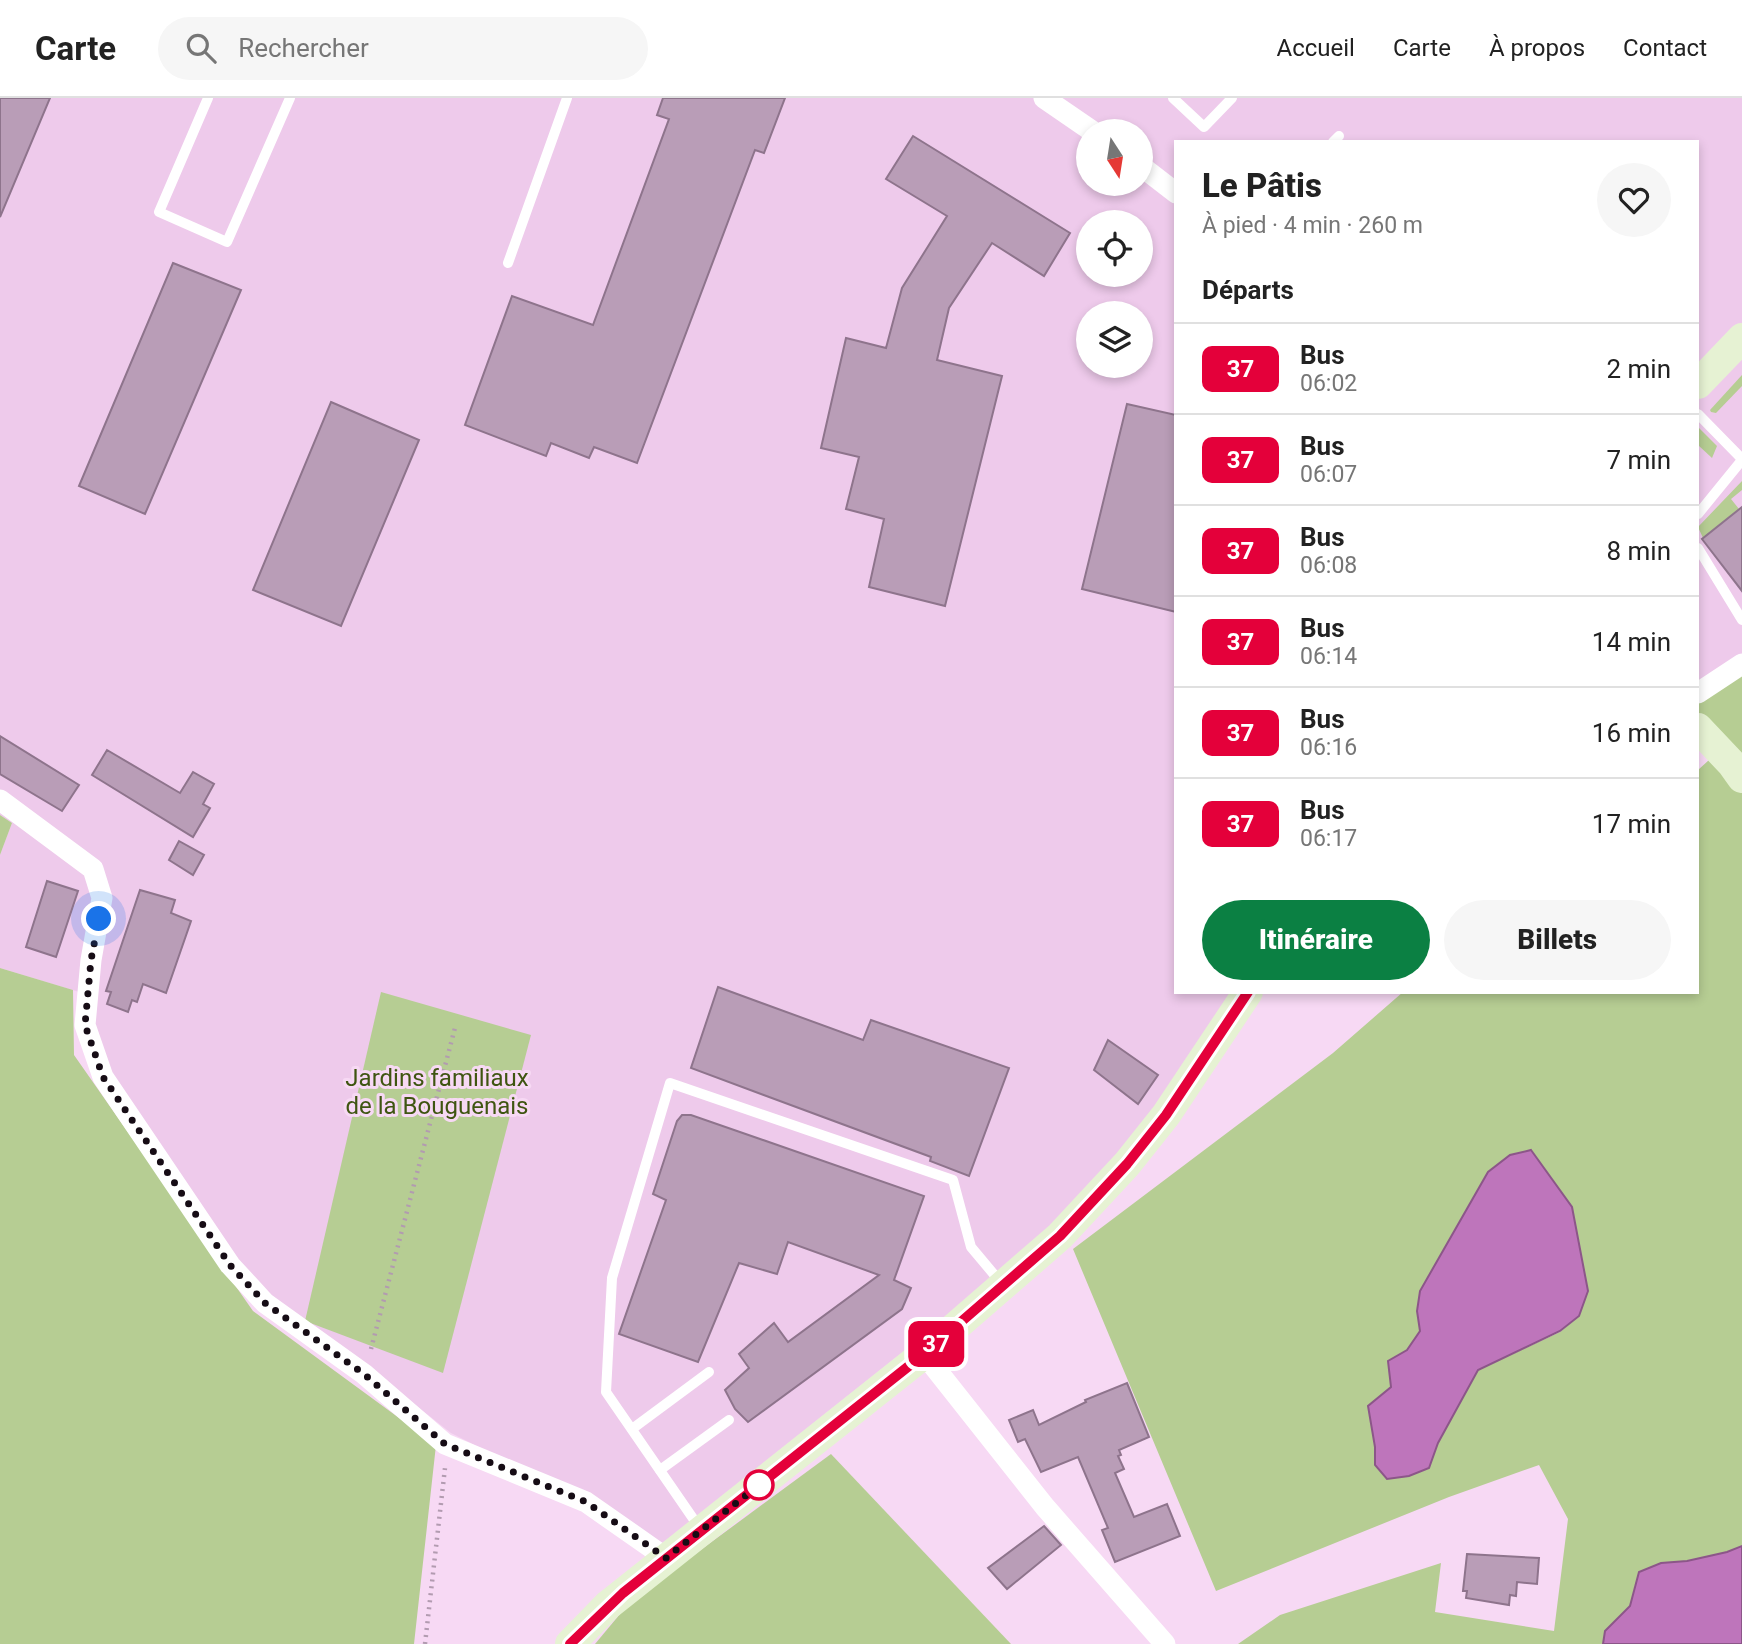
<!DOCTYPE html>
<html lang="fr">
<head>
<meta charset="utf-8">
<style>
  :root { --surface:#fff; --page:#f6f6f6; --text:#222; --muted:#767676; --line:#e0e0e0; --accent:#0b8043 }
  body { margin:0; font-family:Roboto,sans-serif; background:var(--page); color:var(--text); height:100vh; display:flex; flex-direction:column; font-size:26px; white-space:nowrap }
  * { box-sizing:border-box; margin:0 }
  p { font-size:23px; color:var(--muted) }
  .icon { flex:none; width:38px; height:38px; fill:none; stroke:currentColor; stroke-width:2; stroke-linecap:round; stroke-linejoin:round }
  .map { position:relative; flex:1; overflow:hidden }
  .side { position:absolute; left:1174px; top:42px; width:525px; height:854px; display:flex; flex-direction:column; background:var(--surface); border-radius:0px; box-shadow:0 4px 10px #0003 }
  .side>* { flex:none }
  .badge { padding:0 14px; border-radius:10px; font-size:24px; line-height:46px }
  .needle { width:46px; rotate:168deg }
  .controls { position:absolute; left:1076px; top:21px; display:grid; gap:14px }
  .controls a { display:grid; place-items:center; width:77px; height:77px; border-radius:50%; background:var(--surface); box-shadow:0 4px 10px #0003; font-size:35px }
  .you { position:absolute; width:35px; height:35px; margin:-18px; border:5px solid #fff; border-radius:50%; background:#1a73e8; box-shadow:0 0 0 10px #1a73e833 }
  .map>.badge { position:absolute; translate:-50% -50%; box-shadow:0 0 0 4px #fff }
  h2 { padding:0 28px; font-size:26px; line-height:63px }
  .round { display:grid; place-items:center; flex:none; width:74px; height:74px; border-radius:37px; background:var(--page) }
  .summary { display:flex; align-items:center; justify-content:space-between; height:119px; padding:0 28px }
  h1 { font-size:33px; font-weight:800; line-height:52px }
  .action { display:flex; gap:14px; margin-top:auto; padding:14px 28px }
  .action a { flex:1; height:80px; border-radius:42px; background:var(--accent); color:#fff; font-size:28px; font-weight:800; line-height:80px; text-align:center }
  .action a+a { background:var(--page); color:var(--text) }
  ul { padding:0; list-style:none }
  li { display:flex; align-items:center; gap:21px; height:91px; padding:0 28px; border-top:2px solid var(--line) }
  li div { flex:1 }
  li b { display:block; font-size:26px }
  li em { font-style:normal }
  li .badge { min-width:77px; font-weight:700; text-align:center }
  header { display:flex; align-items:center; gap:42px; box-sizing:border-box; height:98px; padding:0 35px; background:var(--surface); border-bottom:2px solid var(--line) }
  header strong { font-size:33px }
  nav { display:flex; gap:38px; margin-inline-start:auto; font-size:24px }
  .search { width:490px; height:63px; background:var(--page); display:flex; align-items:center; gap:18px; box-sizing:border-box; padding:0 24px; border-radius:38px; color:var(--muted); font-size:26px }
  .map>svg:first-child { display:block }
</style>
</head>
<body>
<header>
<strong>Carte</strong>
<div class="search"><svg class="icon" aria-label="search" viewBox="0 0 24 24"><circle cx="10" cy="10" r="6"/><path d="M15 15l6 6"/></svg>Rechercher</div>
<nav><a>Accueil</a><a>Carte</a><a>À propos</a><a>Contact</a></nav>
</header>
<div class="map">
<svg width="1742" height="1546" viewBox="0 0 1742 1546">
  <rect width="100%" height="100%" fill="#f7d9f4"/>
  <path fill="#eecaeb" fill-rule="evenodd" d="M0,0H1742V569L1698,600V44H1176V894H1232L1160,1003L1110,1066L1051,1129L977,1195L659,1448L582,1401L451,1335L367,1269L277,1206L236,1162L117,993L98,951L89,897L0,870V757L12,725L0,717ZM1088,33H1141V86H1088ZM1088,124H1141V177H1088ZM1088,215H1141V268H1088Z"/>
  <g fill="#b6cd93" fill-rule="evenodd">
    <polygon points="1742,277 1742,288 1716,315 1711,314 1710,312"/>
    <polygon points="1698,329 1717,348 1712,360 1698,347"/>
    <polygon points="1742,383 1742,392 1731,401 1739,411 1703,440 1698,429"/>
    <path d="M1742,569V1448L1727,1454L1687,1463L1661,1465L1635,1487L1630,1508L1605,1533L1603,1546H1238L1280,1517L1441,1465L1435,1514L1554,1533L1568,1421L1539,1367L1449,1399L1216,1493L1073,1151L1333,955L1403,894H1698V672L1709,662L1716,636L1698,615V600ZM1510,1057L1579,1218L1560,1234L1478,1272L1438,1345L1429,1370L1375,1367V1349L1369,1308L1391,1289L1388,1263L1407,1252L1420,1233L1417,1213L1420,1193L1488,1074Z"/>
    <polygon points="0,717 12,725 0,757"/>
    <polygon points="0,870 73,892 74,957 253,1213 436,1347 414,1546 0,1546"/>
    <polygon points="381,894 531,937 443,1275 305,1223"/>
    <polygon points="831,1356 1011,1546 595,1546 630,1504"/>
  </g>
  <g fill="#be75bb" stroke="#8c5689" stroke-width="2">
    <polygon points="1531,1052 1572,1109 1588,1193 1579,1218 1560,1233 1478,1272 1438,1345 1429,1370 1409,1378 1387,1381 1375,1367 1375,1349 1368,1308 1391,1289 1388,1263 1407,1252 1420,1233 1417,1213 1420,1193 1488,1074 1510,1057"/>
    <polygon points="1742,1448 1742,1546 1603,1546 1605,1533 1630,1508 1639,1474 1661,1465 1687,1463 1727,1454"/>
  </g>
  <g fill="#b99db7" stroke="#8e748c" stroke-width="2">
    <polygon points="0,0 50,0 0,119"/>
    <polygon points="663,0 785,0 764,55 755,52 637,365 594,349 589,360 551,345 546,358 465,327 512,198 593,227 669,21 657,17"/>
    <polygon points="913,38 1070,135 1044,178 992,145 949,210 937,262 1002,278 945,508 869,489 884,421 846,411 859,359 821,350 846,240 886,250 902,190 947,118 886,81"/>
    <polygon points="173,165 241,192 145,416 79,388"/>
    <polygon points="331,304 419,342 341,528 253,492"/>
    <polygon points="1127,306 1176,317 1176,514 1082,491"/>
    <polygon points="1742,409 1742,493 1702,441"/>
    <polygon points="0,638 79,687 62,713 0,676"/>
    <polygon points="107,652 180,695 193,674 214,686 203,706 210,710 193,739 92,677"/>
    <polygon points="179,743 204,757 193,777 169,762"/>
    <polygon points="47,783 78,793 56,859 26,849"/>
    <polygon points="140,792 175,802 171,815 191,823 166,895 143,886 137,904 132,902 128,914 107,906 111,894 106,893"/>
    <polygon points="718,889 863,942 871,922 1009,970 969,1078 930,1063 931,1059 691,970"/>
    <polygon points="1108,942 1158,977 1138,1006 1094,972"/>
    <polygon points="682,1017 691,1017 924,1098 894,1182 911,1190 902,1211 748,1324 735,1311 725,1292 749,1270 739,1256 774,1225 788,1244 879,1177 788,1144 777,1176 739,1165 698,1264 619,1236 666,1102 653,1096 677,1023"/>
    <polygon points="1127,1285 1149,1339 1119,1352 1121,1357 1118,1358 1124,1371 1115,1375 1134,1419 1167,1406 1180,1438 1115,1464 1102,1432 1108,1430 1078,1359 1041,1374 1025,1341 1018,1344 1009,1322 1033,1312 1039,1327 1086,1304 1085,1302"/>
    <polygon points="1044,1428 1061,1447 1007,1491 988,1470"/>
    <polygon points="1467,1456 1539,1460 1537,1486 1517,1484 1516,1498 1510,1497 1509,1507 1466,1500 1467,1493 1463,1493"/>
  </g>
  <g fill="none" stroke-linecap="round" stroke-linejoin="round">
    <g stroke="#b29bb0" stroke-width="4.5" stroke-dasharray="2 5" stroke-linecap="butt">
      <polyline points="371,1251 456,926"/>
      <polyline points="425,1546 445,1370"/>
    </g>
    <g stroke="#fff" stroke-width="10">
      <polyline points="208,0 159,114 227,144 290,0"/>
      <polyline points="1173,0 1204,29 1232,0"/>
      <polyline points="1333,44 1339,38"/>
      <polyline points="508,165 567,0"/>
      <polyline points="1698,316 1742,361"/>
      <polyline points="1698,416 1742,362"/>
      <polyline points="1698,450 1742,522"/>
      <polyline points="632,1331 709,1274"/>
      <polyline points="660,1372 729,1322"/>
      <polyline points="701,1432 606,1294 612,1180 670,985 953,1082 971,1149 1002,1186"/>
    </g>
    <g stroke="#fff" stroke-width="21">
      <polyline points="1044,0 1092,33"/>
      <polyline points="1141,68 1176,95"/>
      <polyline points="1698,595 1742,566"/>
      <polyline points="0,702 93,771 102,800 91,862 85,927 103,979 230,1167 265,1205 364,1276 445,1346 586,1404 666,1460"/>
      <polyline points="924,1256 1045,1409 1165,1546"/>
    </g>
    <g stroke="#e6f2d3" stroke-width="30">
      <polyline points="1698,286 1742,240"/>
      <polyline points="1698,630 1732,666 1742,680"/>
      <polyline points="570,1546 608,1507 924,1256 1060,1138 1127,1066 1166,1017 1248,894"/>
    </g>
  </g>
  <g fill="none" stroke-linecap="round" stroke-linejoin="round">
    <g stroke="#fff" stroke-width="16">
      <polyline id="line" points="570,1546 623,1495 924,1256 1060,1138 1127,1066 1166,1017 1248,894"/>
    </g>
    <use href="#line" stroke="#e4003a" stroke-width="10"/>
    <polyline stroke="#160c15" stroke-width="7" stroke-dasharray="0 12.6" points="99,821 91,862 85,927 103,979 230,1167 265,1205 364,1276 445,1346 586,1404 666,1460 759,1387"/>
  </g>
  <circle fill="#fff" stroke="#e4003a" stroke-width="3.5" cx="759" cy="1387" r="14"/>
  <g text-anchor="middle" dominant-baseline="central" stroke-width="6" stroke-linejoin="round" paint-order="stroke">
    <g font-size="24" fill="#3f5511" stroke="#f7d9f4">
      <text x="437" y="980">Jardins familiaux<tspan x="437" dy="28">de la Bouguenais</tspan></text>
    </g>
  </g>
</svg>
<div class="controls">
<a><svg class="needle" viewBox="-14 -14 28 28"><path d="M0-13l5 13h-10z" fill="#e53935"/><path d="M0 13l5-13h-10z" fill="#767676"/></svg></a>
<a><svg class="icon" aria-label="locate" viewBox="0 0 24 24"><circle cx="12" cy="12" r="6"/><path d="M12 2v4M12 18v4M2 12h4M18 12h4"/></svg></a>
<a><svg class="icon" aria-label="layers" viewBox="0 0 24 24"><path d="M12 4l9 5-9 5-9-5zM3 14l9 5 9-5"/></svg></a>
</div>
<div class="you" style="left:99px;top:821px"></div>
<b class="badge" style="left:936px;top:1246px;background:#e4003a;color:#fff">37</b>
<section class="side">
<div class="summary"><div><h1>Le Pâtis</h1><p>À pied · 4 min · 260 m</p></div><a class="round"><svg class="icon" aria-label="heart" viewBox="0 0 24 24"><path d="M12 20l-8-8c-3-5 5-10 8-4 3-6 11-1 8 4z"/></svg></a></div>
<h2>Départs</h2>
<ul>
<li><span class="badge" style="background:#e4003a;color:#fff">37</span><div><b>Bus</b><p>06:02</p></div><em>2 min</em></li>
<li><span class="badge" style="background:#e4003a;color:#fff">37</span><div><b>Bus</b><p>06:07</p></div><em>7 min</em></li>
<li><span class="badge" style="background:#e4003a;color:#fff">37</span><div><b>Bus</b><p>06:08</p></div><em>8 min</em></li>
<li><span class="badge" style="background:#e4003a;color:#fff">37</span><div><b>Bus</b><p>06:14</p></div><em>14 min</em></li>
<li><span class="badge" style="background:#e4003a;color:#fff">37</span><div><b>Bus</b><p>06:16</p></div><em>16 min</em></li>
<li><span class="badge" style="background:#e4003a;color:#fff">37</span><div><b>Bus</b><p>06:17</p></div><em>17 min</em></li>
</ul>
<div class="action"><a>Itinéraire</a><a>Billets</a></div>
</section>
</div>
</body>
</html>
